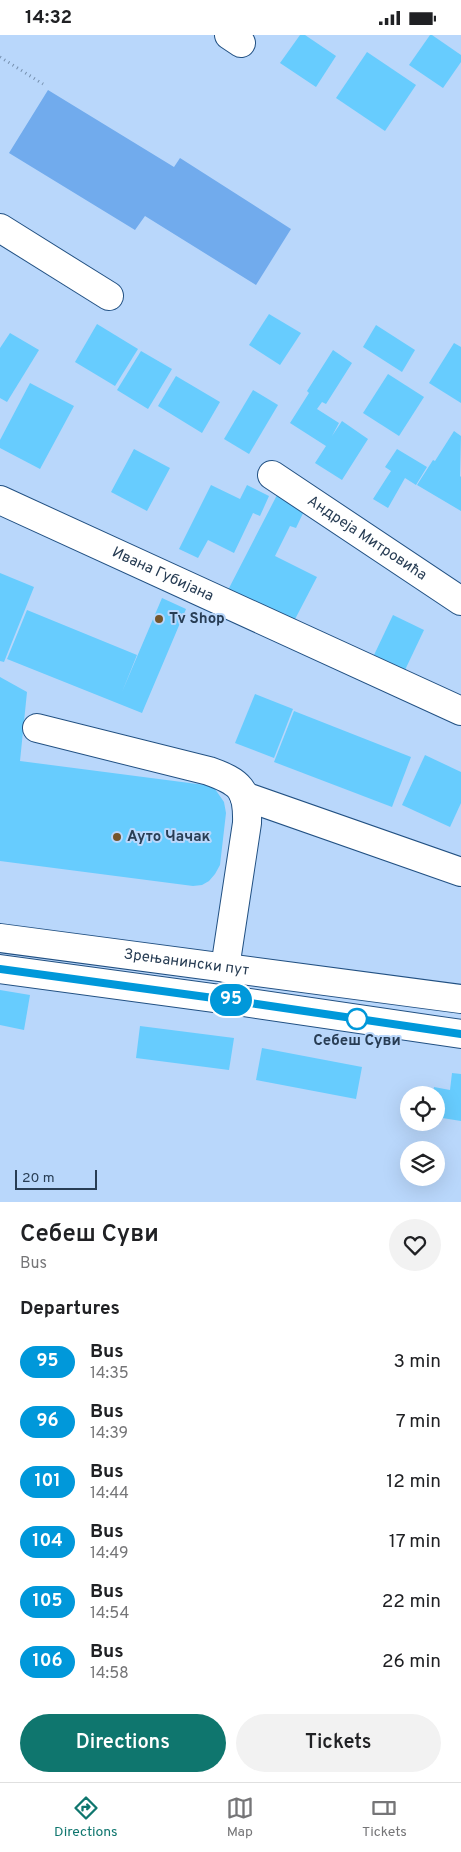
<!DOCTYPE html>
<html lang="en">
<head>
<meta charset="utf-8">
<style>
  :root { --surface:#fff; --page:#f2f2f2; --text:#202124; --muted:#757577; --line:#e0e0e0; --accent:#0f766e }
  body { margin:0; font-family:Overpass,sans-serif; background:var(--page); color:var(--text); height:100vh; display:flex; flex-direction:column; font-size:19px; white-space:nowrap }
  * { box-sizing:border-box; margin:0 }
  p { font-size:16px; color:var(--muted) }
  .icon { flex:none; width:28px; height:28px; fill:none; stroke:currentColor; stroke-width:2; stroke-linecap:round; stroke-linejoin:round }
  .map { position:relative; height:1167px; overflow:hidden }
  .drawer { display:flex; flex-direction:column; background:var(--surface); flex:1 }
  .drawer>* { flex:none }
  .badge { padding:0 10px; border-radius:16px; font-size:18px; line-height:32px }
  .buttons { position:absolute; left:400px; top:1051px; display:grid; gap:10px }
  .buttons a { display:grid; place-items:center; width:45px; height:45px; border-radius:50%; background:var(--surface); box-shadow:0 5px 20px #0002; font-size:25px }
  .scale { position:absolute; left:15px; bottom:12px; width:82px; box-sizing:border-box; padding-left:5px; border:2px solid #283d54; border-top:0; font-size:14px; line-height:18px; white-space:nowrap; color:#283d54; -webkit-text-stroke:4px #b9d7fb; paint-order:stroke }
  .map>.badge { position:absolute; translate:-50% -50%; box-shadow:0 0 0 2px #fff }
  h2 { padding:0 20px; font-size:19px; line-height:45px }
  .round { display:grid; place-items:center; flex:none; width:52px; height:52px; border-radius:26px; background:var(--page) }
  .summary { display:flex; align-items:center; justify-content:space-between; height:85px; padding:0 20px }
  h1 { font-size:24px; font-weight:600; line-height:38px }
  .cta { display:flex; gap:10px; margin-top:auto; padding:10px 20px }
  .cta a { flex:1; height:58px; border-radius:30px; background:var(--accent); color:#fff; font-size:20px; font-weight:600; line-height:58px; text-align:center }
  .cta a+a { background:var(--page); color:var(--text) }
  ul { padding:0; list-style:none }
  li { display:flex; align-items:center; gap:15px; height:60px; padding:0 20px }
  li div { flex:1 }
  li b { display:block; font-size:19px }
  li em { font-style:normal }
  li .badge { min-width:55px; font-weight:700; text-align:center }
  .status { display:flex; justify-content:space-between; align-items:center; height:35px; padding:0 25px; background:var(--surface); direction:ltr }
  .status svg { height:14px; fill:currentColor }
  .tabs { display:flex; justify-content:space-around; align-items:center; height:70px; border-top:1px solid var(--line); background:var(--surface); font-size:14px; color:var(--muted) }
  .tabs a { display:grid; justify-items:center; gap:2px }
  .tabs .selected { color:var(--accent) }
  .map>svg:first-child { display:block }
</style>
</head>
<body>
<div class="status"><b>14:32</b><svg viewBox="0 0 49 12"><path d="M0 12V9h3v3zM5 12V6h3v6zM10 12V3h3v9zM15 12V0h3v12zM26 1h20v11H26zM47 4h2v5h-2z"/></svg></div>
<div class="map">
<svg width="461" height="1167" viewBox="0 0 461 1167">
  <rect width="100%" height="100%" fill="#b9d7fb"/>
  <polygon fill="#71abed" points="48,55 174,132 180,123 291,194 256,250 145,181 135,195 9,118"/>
  <g fill="#67ccfe">
    <polygon points="300,0 305,0 336,21 316,52 280,28"/>
    <polygon points="430,0 432,0 461,20 461,27 443,53 409,30"/>
    <polygon points="367,17 416,50 385,96 336,63"/>
    <polygon points="269,279 301,298 280,330 249,310"/>
    <polygon points="97,289 138,314 115,351 75,327"/>
    <polygon points="376,290 415,315 402,337 363,312"/>
    <polygon points="10,298 39,315 7,367 0,363 0,313"/>
    <polygon points="454,308 461,312 461,368 429,348"/>
    <polygon points="333,315 352,328 326,369 322,367 317,374 339,388 332,401 342,386 368,404 342,445 315,428 326,411 290,388 309,358 307,356"/>
    <polygon points="141,316 172,334 148,374 117,355"/>
    <polygon points="388,339 424,362 399,401 363,378"/>
    <polygon points="176,341 220,367 202,398 158,371"/>
    <polygon points="30,348 74,371 40,434 0,413 0,405"/>
    <polygon points="253,355 278,370 249,419 224,404"/>
    <polygon points="454,396 461,401 460,441 461,442 461,476 417,450 433,425 435,426"/>
    <polygon points="134,414 170,433 147,476 111,457"/>
    <polygon points="397,414 427,432 416,450 405,443 388,473 373,464 391,436 385,432"/>
    <polygon points="211,450 240,464 247,450 269,461 260,481 253,478 234,518 208,505 198,523 179,514"/>
    <polygon points="277,460 305,474 296,493 290,491 275,521 317,542 292,590 227,557"/>
    <polygon points="0,538 34,552 4,627 0,626"/>
    <polygon points="162,563 186,574 142,678 7,624 27,575 137,620 122,657"/>
    <polygon points="393,580 424,595 405,635 374,620"/>
    <polygon points="0,642 27,657 20,726 205,750 215,754 224,767 226,778 220,830 215,839 209,846 202,850 193,851 0,826"/>
    <polygon points="255,659 293,674 274,723 235,708"/>
    <polygon points="294,676 411,722 392,772 274,727"/>
    <polygon points="425,720 461,737 461,768 450,792 402,770"/>
    <polygon points="0,955 30,960 24,995 0,990"/>
    <polygon points="140,991 234,1003 229,1035 136,1023"/>
    <polygon points="262,1013 362,1032 356,1064 256,1045"/>
    <polygon points="452,1038 461,1039 461,1086 436,1082 436,1060 433,1060 434,1052 450,1055"/>
  </g>
  <g fill="none" stroke-linecap="round" stroke-linejoin="round">
    <g stroke="#225183" stroke-width="30">
      <g id="minor">
        <polyline points="229,0 241,8"/>
        <polyline points="0,193 109,261"/>
        <path id="s1" d="M272,440L461,566"/>
        <path id="s2" d="M0,465L461,676"/>
        <path d="M37,693L209,736C240,747 248,754 247,788L225,933"/>
        <polyline points="244,761 461,837"/>
      </g>
    </g>
    <g stroke="#225183" stroke-width="30">
      <g id="major">
        <path id="s3" d="M0,903L461,964"/>
        <polyline points="0,934 243,967 461,999"/>
      </g>
    </g>
    <polyline stroke="#748eac" stroke-width="3" stroke-dasharray="1 4" stroke-linecap="butt" points="0,22 43,49"/>
    <use href="#minor" stroke="#fff" stroke-width="28"/>
    <use href="#major" stroke="#fff" stroke-width="28"/>
  </g>
  <g fill="none" stroke-linecap="round" stroke-linejoin="round">
    <g stroke="#fff" stroke-width="11">
      <polyline id="line" points="0,934 243,967 461,999"/>
    </g>
    <use href="#line" stroke="#0098da" stroke-width="8"/>
  </g>
  <g fill="#75552b" stroke="#b9d7fb" stroke-width="2">
    <circle cx="159" cy="584" r="5"/>
    <circle cx="117" cy="802" r="5"/>
  </g>
  <circle fill="#fff" stroke="#0098da" stroke-width="2.5" cx="357" cy="984" r="10"/>
  <g text-anchor="middle" dominant-baseline="central" stroke-width="4" stroke-linejoin="round" paint-order="stroke">
    <g font-size="15" fill="#283d54" stroke="#b9d7fb">
      <text stroke="none"><textPath href="#s1" startOffset="114">Андреја Митровића</textPath></text>
      <text stroke="none"><textPath href="#s2" startOffset="179">Ивана Губијана</textPath></text>
      <text stroke="none"><textPath href="#s3" startOffset="188">Зрењанински пут</textPath></text>
    </g>
    <g font-size="15" font-weight="bold" fill="#283d54" stroke="#b9d7fb" text-anchor="start">
      <text x="169" y="584">Tv Shop</text>
      <text x="127" y="802">Ауто Чачак</text>
    </g>
    <g font-size="15" font-weight="bold" fill="#283d54" stroke="#b9d7fb">
      <text x="357" y="1006">Себеш Суви</text>
    </g>
  </g>
</svg>
<div class="buttons">
<a><svg class="icon" aria-label="locate" viewBox="0 0 24 24"><circle cx="12" cy="12" r="6"/><path d="M12 2v4M12 18v4M2 12h4M18 12h4"/></svg></a>
<a><svg class="icon" aria-label="layers" viewBox="0 0 24 24"><path d="M12 4l9 5-9 5-9-5zM3 14l9 5 9-5"/></svg></a>
</div>
<div class="scale">20 m</div>
<b class="badge" style="left:231px;top:965px;background:#0098da;color:#fff">95</b>
</div>
<section class="drawer">
<div class="summary"><div><h1>Себеш Суви</h1><p>Bus</p></div><a class="round"><svg class="icon" aria-label="heart" viewBox="0 0 24 24"><path d="M12 20l-8-8c-3-5 5-10 8-4 3-6 11-1 8 4z"/></svg></a></div>
<h2>Departures</h2>
<ul>
<li><span class="badge" style="background:#0098da;color:#fff">95</span><div><b>Bus</b><p>14:35</p></div><em>3 min</em></li>
<li><span class="badge" style="background:#0098da;color:#fff">96</span><div><b>Bus</b><p>14:39</p></div><em>7 min</em></li>
<li><span class="badge" style="background:#0098da;color:#fff">101</span><div><b>Bus</b><p>14:44</p></div><em>12 min</em></li>
<li><span class="badge" style="background:#0098da;color:#fff">104</span><div><b>Bus</b><p>14:49</p></div><em>17 min</em></li>
<li><span class="badge" style="background:#0098da;color:#fff">105</span><div><b>Bus</b><p>14:54</p></div><em>22 min</em></li>
<li><span class="badge" style="background:#0098da;color:#fff">106</span><div><b>Bus</b><p>14:58</p></div><em>26 min</em></li>
</ul>
<div class="cta"><a>Directions</a><a>Tickets</a></div>
</section>
<nav class="tabs">
<a class="selected"><svg class="icon" aria-label="directions" viewBox="0 0 24 24"><path d="M12 3l9 9-9 9-9-9zM9 14v-3h6M13 9l2 2-2 2"/></svg>Directions</a>
<a><svg class="icon" aria-label="map" viewBox="0 0 24 24"><path d="M3 6l6-2 6 2 6-2v14l-6 2-6-2-6 2zM9 4v14M15 6v14"/></svg>Map</a>
<a><svg class="icon" aria-label="tickets" viewBox="0 0 24 24"><path d="M3 7h18v10H3zM15 7v10"/></svg>Tickets</a>
</nav>
</body>
</html>
